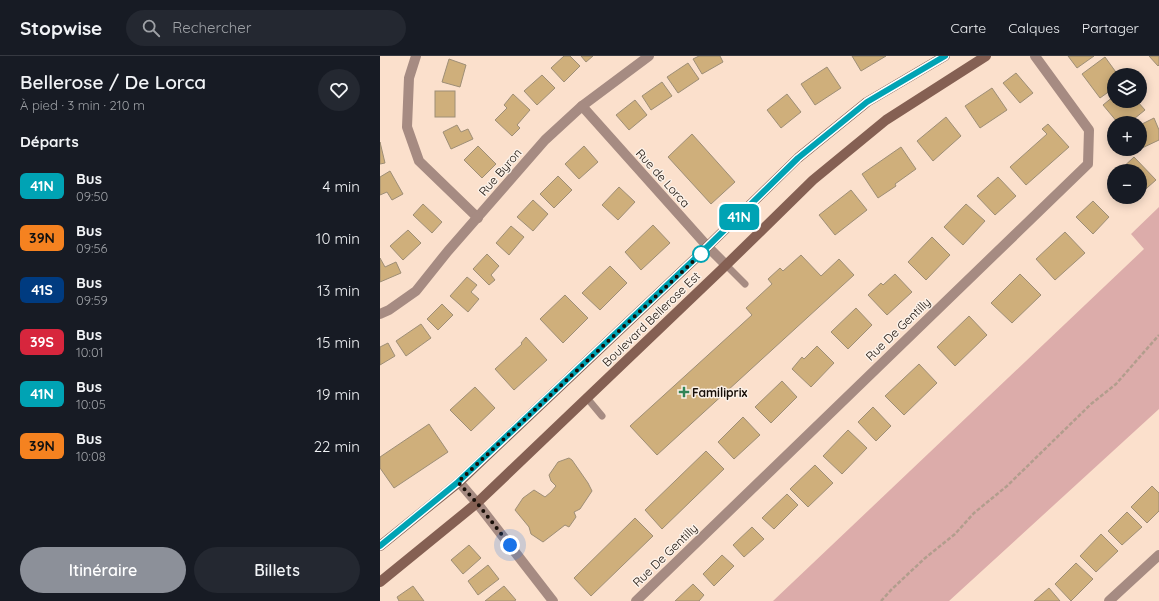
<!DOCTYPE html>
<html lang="fr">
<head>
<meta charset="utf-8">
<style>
  :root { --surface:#171b24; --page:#242831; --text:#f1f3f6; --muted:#9ea1a6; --line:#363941; --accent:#8c9099 }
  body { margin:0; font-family:Quicksand,sans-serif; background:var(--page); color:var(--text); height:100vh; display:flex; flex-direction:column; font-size:15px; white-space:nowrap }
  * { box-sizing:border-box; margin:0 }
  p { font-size:13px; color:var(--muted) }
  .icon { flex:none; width:22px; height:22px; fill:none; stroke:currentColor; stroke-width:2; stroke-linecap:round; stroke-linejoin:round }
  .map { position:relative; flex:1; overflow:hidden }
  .side { display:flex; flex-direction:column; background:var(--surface); width:380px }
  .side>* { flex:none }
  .badge { padding:0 8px; border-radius:6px; font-size:14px; line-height:26px }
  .buttons { position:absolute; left:727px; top:12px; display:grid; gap:8px }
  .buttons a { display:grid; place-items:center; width:40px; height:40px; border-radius:50%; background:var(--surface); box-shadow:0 2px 10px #0003; font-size:20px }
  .you { position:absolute; width:20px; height:20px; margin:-10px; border:3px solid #fff; border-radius:50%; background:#1a73e8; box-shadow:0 0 0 6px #1a73e833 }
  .map>.badge { position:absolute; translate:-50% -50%; box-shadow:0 0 0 2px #fff }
  h2 { padding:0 20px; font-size:15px; line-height:36px }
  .round { display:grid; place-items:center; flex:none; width:42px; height:42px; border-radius:21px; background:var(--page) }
  .headline { display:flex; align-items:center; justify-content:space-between; height:68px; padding:0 20px }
  h1 { font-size:19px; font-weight:600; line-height:30px }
  .button { display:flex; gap:8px; margin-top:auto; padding:8px 20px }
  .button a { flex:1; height:46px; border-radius:24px; background:var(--accent); color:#fff; font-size:16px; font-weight:600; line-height:46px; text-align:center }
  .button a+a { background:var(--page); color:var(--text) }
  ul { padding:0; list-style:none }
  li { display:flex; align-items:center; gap:12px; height:52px; padding:0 20px }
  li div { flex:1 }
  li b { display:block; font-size:15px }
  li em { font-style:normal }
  li .badge { min-width:44px; font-weight:700; text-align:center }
  header { display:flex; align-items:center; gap:24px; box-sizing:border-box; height:56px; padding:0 20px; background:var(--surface); border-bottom:1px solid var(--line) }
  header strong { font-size:19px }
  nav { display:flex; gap:22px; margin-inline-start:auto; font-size:14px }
  .search { width:280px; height:36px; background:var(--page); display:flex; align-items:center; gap:10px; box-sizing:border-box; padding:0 14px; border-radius:22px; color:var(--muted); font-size:15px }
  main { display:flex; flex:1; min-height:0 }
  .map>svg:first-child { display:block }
</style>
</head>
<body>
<header>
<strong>Stopwise</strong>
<div class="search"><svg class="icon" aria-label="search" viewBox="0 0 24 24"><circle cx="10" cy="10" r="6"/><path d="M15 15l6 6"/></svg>Rechercher</div>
<nav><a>Carte</a><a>Calques</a><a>Partager</a></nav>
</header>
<main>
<section class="side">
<div class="headline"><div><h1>Bellerose / De Lorca</h1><p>À pied · 3 min · 210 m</p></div><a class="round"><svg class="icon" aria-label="heart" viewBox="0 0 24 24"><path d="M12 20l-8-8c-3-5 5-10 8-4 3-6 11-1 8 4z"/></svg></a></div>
<h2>Départs</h2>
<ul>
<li><span class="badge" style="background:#00a3b4;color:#fff">41N</span><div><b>Bus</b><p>09:50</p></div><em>4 min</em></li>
<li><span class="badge" style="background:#f58220;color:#111">39N</span><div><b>Bus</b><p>09:56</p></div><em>10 min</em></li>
<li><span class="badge" style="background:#003b80;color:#fff">41S</span><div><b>Bus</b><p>09:59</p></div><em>13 min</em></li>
<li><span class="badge" style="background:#d7263d;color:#fff">39S</span><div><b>Bus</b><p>10:01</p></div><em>15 min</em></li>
<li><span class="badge" style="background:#00a3b4;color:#fff">41N</span><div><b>Bus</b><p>10:05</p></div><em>19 min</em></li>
<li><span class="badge" style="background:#f58220;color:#111">39N</span><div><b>Bus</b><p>10:08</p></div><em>22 min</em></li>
</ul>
<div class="button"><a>Itinéraire</a><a>Billets</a></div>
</section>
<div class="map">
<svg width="779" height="545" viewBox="0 0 779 545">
  <rect width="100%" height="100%" fill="#fbe0cc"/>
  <polygon fill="#dcacaa" points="779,151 779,353 569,545 393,545 764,193 751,178"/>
  <g fill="#cfaf7b" stroke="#9e8e76">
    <polygon points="184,0 190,0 200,10 184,26 171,12"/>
    <polygon points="201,0 213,0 206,6"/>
    <polygon points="319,0 340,0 343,6 322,18 313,3"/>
    <polygon points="472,0 506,0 481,15"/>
    <polygon points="688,0 714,0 697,12"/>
    <polygon points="769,0 779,0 779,9 778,10"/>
    <polygon points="725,1 738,19 734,19 734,32 720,42 702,18"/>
    <polygon points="69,3 86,9 80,31 62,26"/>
    <polygon points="308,7 319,23 298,37 287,21"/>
    <polygon points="447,11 461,32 435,49 421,28"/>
    <polygon points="636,17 653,37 640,47 623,27"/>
    <polygon points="162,19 175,32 157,49 144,35"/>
    <polygon points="282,26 292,40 271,54 262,40"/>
    <polygon points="612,32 627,54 600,72 585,50"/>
    <rect x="55" y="35" width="20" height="26"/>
    <polygon points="133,38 150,54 137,69 140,72 132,80 115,64 127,52 124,49"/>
    <polygon points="407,38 421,56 401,72 387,54"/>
    <polygon points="734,40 734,45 757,45 765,54 749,67 738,67 723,49"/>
    <polygon points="255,44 267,59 249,74 236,59"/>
    <polygon points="566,61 581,80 553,105 537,85"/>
    <polygon points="774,62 779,74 779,84 762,92 760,88 760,69"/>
    <polygon points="668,68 689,91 646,129 630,111 667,78 662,73"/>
    <polygon points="77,69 81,76 88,73 93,83 71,93 63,76"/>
    <polygon points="312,78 355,126 331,148 288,101"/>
    <polygon points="0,86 5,107 0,108"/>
    <polygon points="98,90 116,108 102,122 84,104"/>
    <polygon points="204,90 218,106 199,123 185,108"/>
    <polygon points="521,91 536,113 515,128 516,130 498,142 482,118"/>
    <polygon points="754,101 776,124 760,138 760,115 739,115"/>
    <polygon points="10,115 23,138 12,144 7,136 0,139 0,121"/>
    <polygon points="178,120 192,134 174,152 160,138"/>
    <polygon points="618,121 636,140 615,159 597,140"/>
    <polygon points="239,131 255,146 238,164 222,149"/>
    <polygon points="471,134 487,154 455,179 439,159"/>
    <polygon points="153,144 168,158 153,175 137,161"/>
    <polygon points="713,145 729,161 713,178 696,161"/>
    <polygon points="43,148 62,166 52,177 33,159"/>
    <polygon points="586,148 605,165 583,189 564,171"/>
    <polygon points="273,169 290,187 261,214 245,196"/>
    <polygon points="131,170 144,181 129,199 116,187"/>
    <polygon points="28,174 41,187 23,204 10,190"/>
    <polygon points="685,176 705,197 675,224 656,203"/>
    <polygon points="552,181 570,199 546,224 528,206"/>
    <polygon points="107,198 119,210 111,219 115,224 109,229 93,213"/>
    <polygon points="421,199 441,220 459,203 474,219 277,399 250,370 372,259 366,252 392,228 388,223 400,212 403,215"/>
    <polygon points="0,202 5,211 16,206 21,217 0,226"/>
    <polygon points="230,210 247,227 220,254 202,237"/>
    <polygon points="515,218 532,236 507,259 488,239 501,227 503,229"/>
    <polygon points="640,218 661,239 632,267 611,247"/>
    <polygon points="87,221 97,229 91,236 99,243 88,256 70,240"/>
    <polygon points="185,239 208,262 183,287 160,263"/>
    <polygon points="62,248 73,259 58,274 47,263"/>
    <polygon points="476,252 492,269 468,293 451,276"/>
    <polygon points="589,260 607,279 575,310 557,291"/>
    <polygon points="41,268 51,282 26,300 16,285"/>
    <polygon points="146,281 167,304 134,334 115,313 142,288 141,287"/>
    <polygon points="8,287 15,300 0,309 0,291"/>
    <polygon points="437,290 454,307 431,331 412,313 422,301 424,303"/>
    <polygon points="539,308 557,327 524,359 505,340"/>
    <polygon points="402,325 417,341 391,367 375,351"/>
    <polygon points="95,331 115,352 91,375 70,354"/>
    <polygon points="493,351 511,370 496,385 478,366"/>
    <polygon points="363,361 380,379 354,403 338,386"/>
    <polygon points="49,368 68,396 14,432 0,412 0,401"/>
    <polygon points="468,374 487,392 462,418 443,400"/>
    <polygon points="326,395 344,413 282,473 265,454"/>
    <polygon points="189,402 192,404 208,427 212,435 200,453 194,456 196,461 189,471 185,469 163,486 151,478 149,471 135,454 143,442 154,434 165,441 171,436 176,430 171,425 169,419 178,406"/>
    <polygon points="435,409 453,427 428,451 410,433"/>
    <polygon points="772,430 779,437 779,455 767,467 751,451"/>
    <polygon points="407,438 418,449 394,473 382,462"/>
    <polygon points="747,456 762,471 742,489 728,475"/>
    <polygon points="255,462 273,480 211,540 194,522"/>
    <polygon points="372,471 384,483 364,501 353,489"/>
    <polygon points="721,478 738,495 716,516 700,500"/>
    <polygon points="89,489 101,502 83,518 71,504"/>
    <polygon points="342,499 354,510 334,530 323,518"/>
    <polygon points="696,507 713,523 691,545 675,528"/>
    <polygon points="108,509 119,523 98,539 88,525"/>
    <polygon points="313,528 324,539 319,545 295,545"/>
    <polygon points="33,530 44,545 19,545 17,541"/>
    <polygon points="124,530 136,544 134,545 105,545"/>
    <polygon points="669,532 680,545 654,545"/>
  </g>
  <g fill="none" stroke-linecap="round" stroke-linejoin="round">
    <polyline stroke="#b29d8d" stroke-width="2.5" stroke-dasharray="4 2" stroke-linecap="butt" points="501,545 512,533 544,503 575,478 594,457 627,430 711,348 736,328 779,279"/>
    <g stroke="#a68b82" stroke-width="7">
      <polyline points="346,209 365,228"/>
      <polyline points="207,342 222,360"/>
    </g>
    <g stroke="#a68b82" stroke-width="10">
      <polyline points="36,0 29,22 27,71 39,105 98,162"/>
      <polyline points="202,50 328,191 346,209"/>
      <polyline points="0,258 9,254 36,235 68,195 165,84 202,50 269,0"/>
      <polyline points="79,426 97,447 173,545"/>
      <polyline points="256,545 708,108 709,74 655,0"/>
      <polyline points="729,545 779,499"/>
    </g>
    <g stroke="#856053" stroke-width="10">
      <polyline points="0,490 79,426 321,197 418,102 487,46 565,0"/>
      <polyline points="0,526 97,447 341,214 433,124 506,64 606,0"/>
    </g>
  </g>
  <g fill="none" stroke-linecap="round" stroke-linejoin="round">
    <g stroke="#fff" stroke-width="9">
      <polyline id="line" points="0,490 78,426 321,197 418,102 487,46 565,0"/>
    </g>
    <use href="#line" stroke="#00a3b4" stroke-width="6"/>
    <polyline stroke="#170e07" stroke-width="4" stroke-dasharray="0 7.2" points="130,489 97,447 78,426 321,198"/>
  </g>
  <circle fill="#fff" stroke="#00a3b4" stroke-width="2" cx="321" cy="198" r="8"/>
  <path fill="#318456" stroke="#fbf1e8" stroke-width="1.5" d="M302 330h4v4h4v4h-4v4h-4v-4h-4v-4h4z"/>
  <g text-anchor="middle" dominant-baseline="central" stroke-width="3" stroke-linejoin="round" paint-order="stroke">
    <g font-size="12" fill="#170e07" stroke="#fbf1e8">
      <text transform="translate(120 116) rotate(-49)">Rue Byron</text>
      <text transform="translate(283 122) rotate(48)">Rue de Lorca</text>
      <text transform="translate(271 263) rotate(-44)">Boulevard Bellerose Est</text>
      <text transform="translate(518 273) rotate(-44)">Rue De Gentilly</text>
      <text transform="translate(285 499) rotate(-44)">Rue De Gentilly</text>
    </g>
    <g font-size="12" font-weight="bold" fill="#170e07" stroke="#fbf1e8" text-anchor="start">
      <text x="312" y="336">Familiprix</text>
    </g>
  </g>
</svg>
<div class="buttons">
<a><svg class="icon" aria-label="layers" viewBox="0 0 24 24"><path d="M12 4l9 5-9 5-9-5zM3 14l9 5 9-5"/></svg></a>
<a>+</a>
<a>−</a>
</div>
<div class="you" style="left:130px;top:489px"></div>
<b class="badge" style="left:359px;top:161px;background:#00a3b4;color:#fff">41N</b>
</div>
</main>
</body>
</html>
